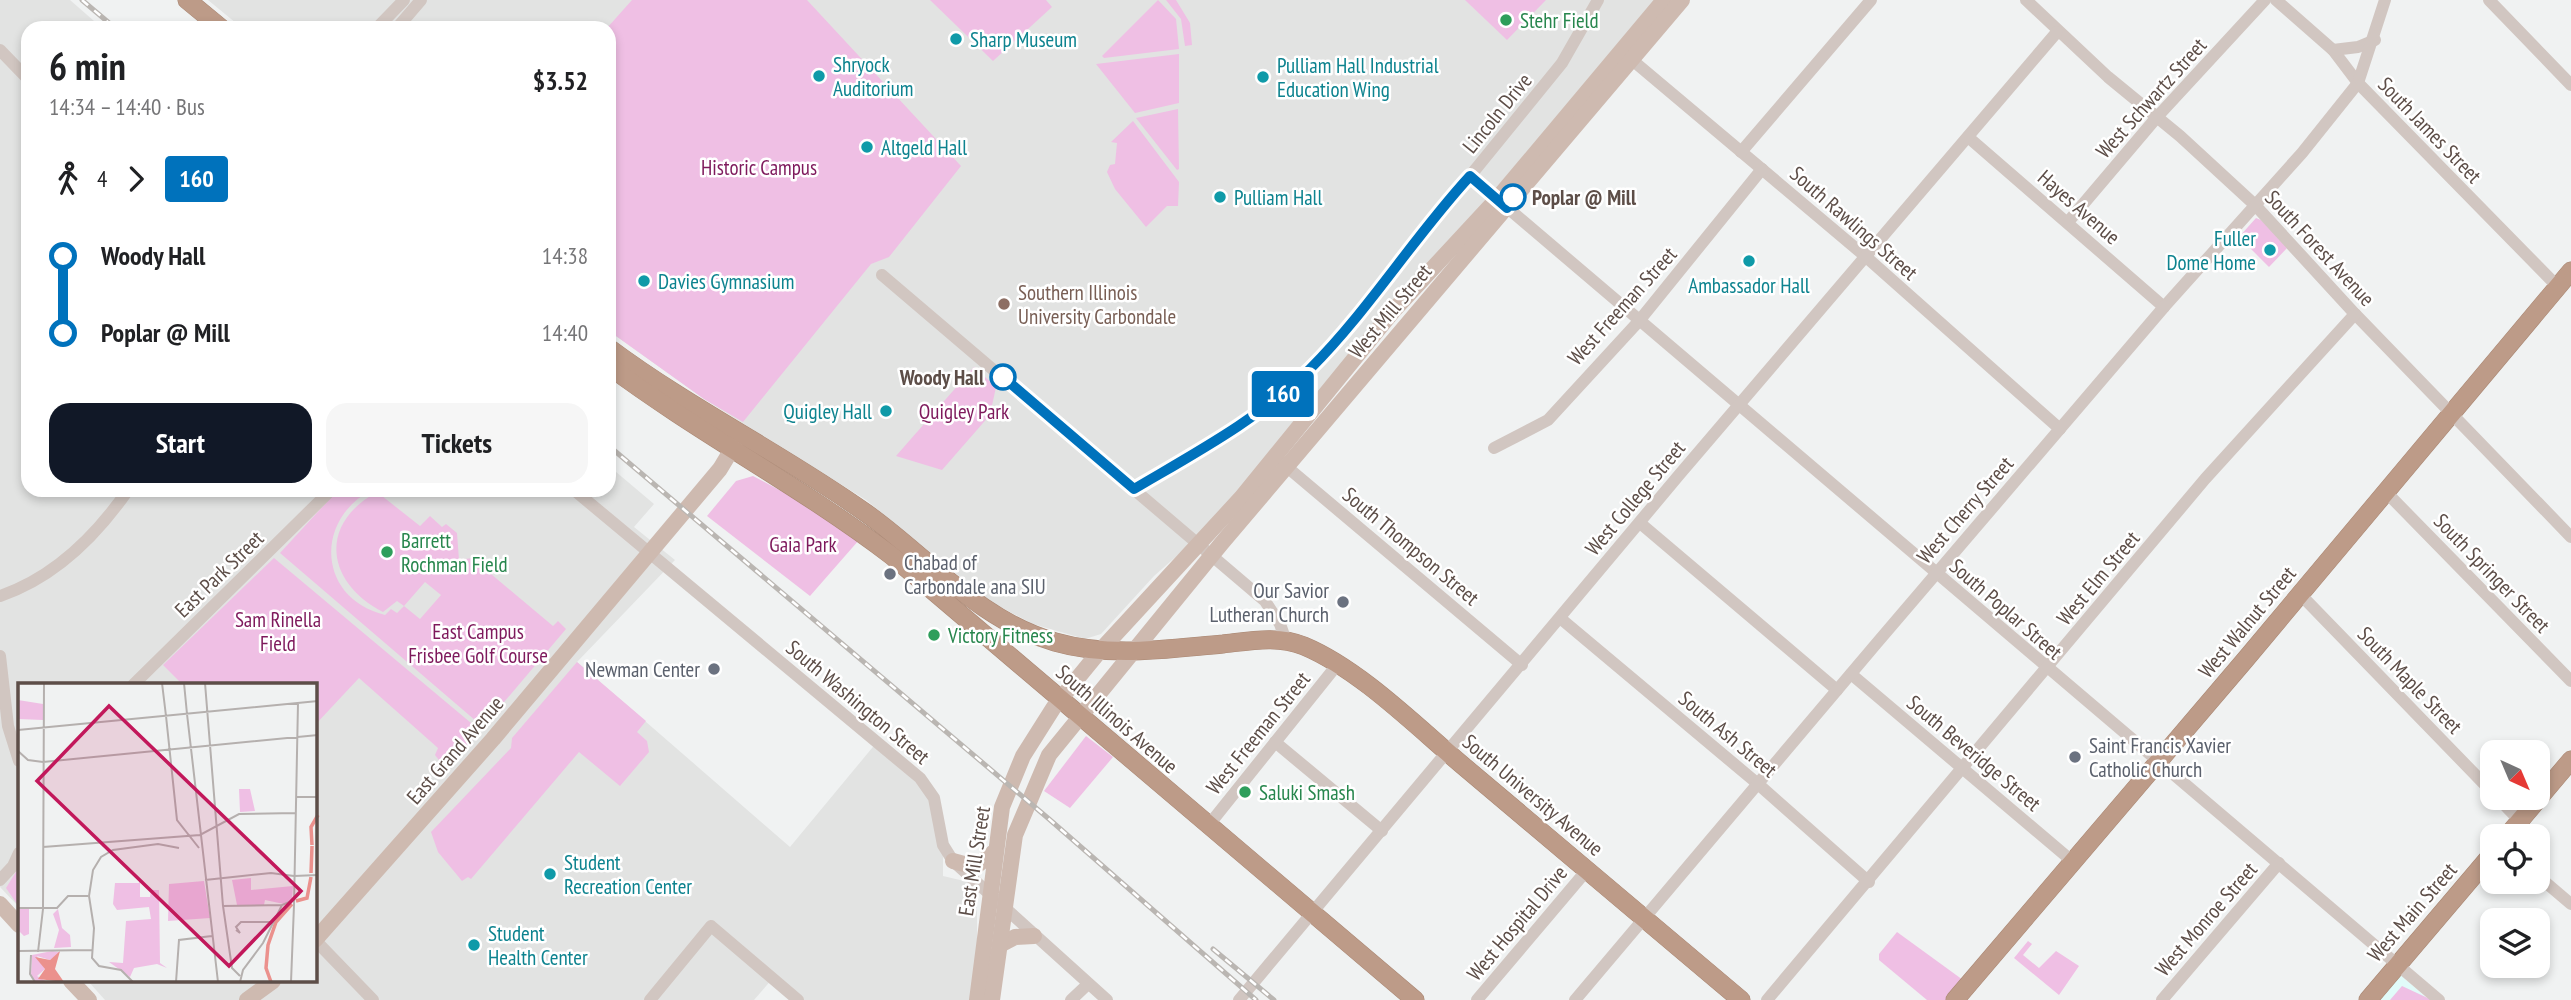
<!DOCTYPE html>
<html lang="en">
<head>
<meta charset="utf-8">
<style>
  :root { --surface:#fff; --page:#f6f6f6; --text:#202124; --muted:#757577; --accent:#111827 }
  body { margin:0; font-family:"PT Sans Narrow",sans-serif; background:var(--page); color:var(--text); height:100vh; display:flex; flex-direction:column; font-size:26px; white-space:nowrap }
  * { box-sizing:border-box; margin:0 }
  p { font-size:23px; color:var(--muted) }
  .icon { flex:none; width:38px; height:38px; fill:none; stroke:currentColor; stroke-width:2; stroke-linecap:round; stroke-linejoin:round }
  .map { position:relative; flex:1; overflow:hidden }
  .sheet { position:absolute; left:21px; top:21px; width:595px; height:476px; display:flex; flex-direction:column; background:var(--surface); border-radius:21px; box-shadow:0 4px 10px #0003 }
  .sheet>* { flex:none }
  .badge { padding:0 14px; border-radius:5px; font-size:24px; line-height:46px }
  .needle { width:46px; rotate:136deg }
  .fabs { position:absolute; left:2480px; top:740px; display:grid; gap:14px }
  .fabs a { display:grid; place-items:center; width:70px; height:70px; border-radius:14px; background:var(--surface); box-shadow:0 4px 10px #0003; font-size:35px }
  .map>.badge { position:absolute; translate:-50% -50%; box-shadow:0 0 0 4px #fff }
  .legs { display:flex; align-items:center; gap:10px; height:77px; padding:0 28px; font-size:23px }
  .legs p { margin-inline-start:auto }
  .headline { display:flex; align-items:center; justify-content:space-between; height:119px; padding:0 28px }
  h1 { font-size:38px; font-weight:800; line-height:52px }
  .action { display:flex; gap:14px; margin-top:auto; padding:14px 28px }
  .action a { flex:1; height:80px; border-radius:21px; background:var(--accent); color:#fff; font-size:28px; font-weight:800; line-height:80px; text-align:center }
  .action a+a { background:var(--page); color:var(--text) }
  ul { padding:0 28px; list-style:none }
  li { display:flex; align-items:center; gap:24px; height:77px; font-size:26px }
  li i { display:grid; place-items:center; width:10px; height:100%; margin:0 9px; background:currentColor }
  li i::after { content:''; width:18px; height:18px; margin:-9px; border:5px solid; border-radius:50%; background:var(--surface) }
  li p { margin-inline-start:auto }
  li:first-child i { background:linear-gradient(#0000 50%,currentColor 0) }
  li:last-child i { background:linear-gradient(currentColor 50%,#0000 0) }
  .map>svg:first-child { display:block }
</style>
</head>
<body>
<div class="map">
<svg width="2571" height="1000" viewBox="0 0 2571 1000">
  <rect width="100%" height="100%" fill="#f0f2f2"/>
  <g fill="#e2e3e2">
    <polygon points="0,0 70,0 102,28 28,28 28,490 609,490 609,466 654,504 634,527 675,560 577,662 790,847 877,742 934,798 943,845 943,876 977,884 977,1000 798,1000 773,978 754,1000 105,1000 88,981 315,981 315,685 19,685 19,907 0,887"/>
    <polygon points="208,0 1656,0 1205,531 1154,576 1101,634 1085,639 1033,624 991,602 866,500 704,399 609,331 609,28 242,28"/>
  </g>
  <polygon fill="#e1fbf9" points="2399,974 2429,1000 2377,1000"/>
  <g fill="#efbfe4" fill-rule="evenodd">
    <polygon points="632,0 807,0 961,166 889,257 871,264 743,422 704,399 609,331 607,28"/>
    <polygon points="930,0 1046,0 1052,7 993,61"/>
    <polygon points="1158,0 1176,19 1179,49 1104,58 1102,56"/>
    <polygon points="1166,0 1176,0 1190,23 1192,45 1185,46 1181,19"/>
    <polygon points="1465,0 1546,0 1507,40"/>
    <polygon points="1179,54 1179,103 1135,113 1096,64"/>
    <polygon points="1178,109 1179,169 1177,170 1136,118"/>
    <polygon points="1133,121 1179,182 1178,206 1167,206 1146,227 1115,189 1107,172 1110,165 1115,164 1117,143 1111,142"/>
    <path d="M2256,218L2261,220L2288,247L2269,267L2239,237ZM2270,242L2277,246L2278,251L2269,258L2263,255L2262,249Z"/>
    <polygon points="974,367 996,387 990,415 942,470 896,456"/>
    <polygon points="753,476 819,511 859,540 810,596 707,516 736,481"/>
    <path d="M338,490H371C313,522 319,599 385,615L391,609L397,613L404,606L397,601L383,612C326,583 318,524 377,492L420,526L430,516L442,527L446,524L457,533L459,560L472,558L553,626L558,621L566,629L483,727L280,553ZM425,582L441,595L420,619L404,606Z"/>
    <polygon points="274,558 477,728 478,734 450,765 442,764 435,755 438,748 359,678 315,725 315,685 183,685 163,665"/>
    <polygon points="577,662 646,721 637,732 647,741 649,752 620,786 579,752 471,879 468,877 462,881 438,852 431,832 511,748 512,738"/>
    <polygon points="1086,736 1113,757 1070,808 1044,791"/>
    <polygon points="19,867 19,907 6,888"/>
    <polygon points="1897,932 1963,980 1947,1000 1927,1000 1879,960 1879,954"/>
    <polygon points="2028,941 2032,944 2023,955 2039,968 2056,951 2079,966 2059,995 2014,958"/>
    <polygon points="2402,986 2432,1000 2390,1000"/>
  </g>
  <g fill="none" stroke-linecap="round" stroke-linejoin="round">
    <g stroke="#a98773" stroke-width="19">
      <g id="highway">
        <polyline points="187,0 221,28"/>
        <path d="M609,348C691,409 783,454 866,513C929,558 978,620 1055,642C1111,658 1166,649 1223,644C1249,641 1278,635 1304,646C1359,669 1415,725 1461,764C1554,843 1648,921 1741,1000"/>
        <path d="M609,366C700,434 802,487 892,556L1415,1000"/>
        <polyline points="2507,836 2571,760"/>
        <polyline points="1955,1000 2245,660 2571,271"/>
        <polyline points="2368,1000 2492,854"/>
      </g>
    </g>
    <g stroke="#d1c6c1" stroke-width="12">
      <polyline points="2026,0 2108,77 2180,136 2255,205 2355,314 2571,537"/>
      <polyline points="2276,0 2333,50 2358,83 2558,287"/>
      <polyline points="2489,0 2571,85"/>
      <polyline points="377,28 404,0"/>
      <polyline points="397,28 421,0"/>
      <polyline points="0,50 28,79"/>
      <polyline points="2333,50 2358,47 2375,40"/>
      <polyline points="1625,54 1865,256 2060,429"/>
      <polyline points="1968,137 2164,307"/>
      <polyline points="1741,152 1871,0"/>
      <polyline points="1470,176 2439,1000"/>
      <polyline points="2068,222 2157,117 2265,0"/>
      <polyline points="882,275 1265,601 1280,624 1286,641"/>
      <polyline points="1494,448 1548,420 1639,321 1762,169"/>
      <polyline points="1281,462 1522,665"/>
      <path d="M1134,489C1209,445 1275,406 1335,342L1562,63L1598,0"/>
      <polyline points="574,490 920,778 934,798 943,845 953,861 1107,1000"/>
      <polyline points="2386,492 2571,681"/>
      <polyline points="1640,523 1837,690"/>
      <polyline points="2300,594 2492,792"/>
      <path d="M0,596C53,578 96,536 128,490"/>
      <polyline points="1560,618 1758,784 1869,882"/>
      <polyline points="0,656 8,726 19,761"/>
      <polyline points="1851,674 2072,861"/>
      <polyline points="133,685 331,490"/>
      <polyline points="1275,742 1382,831"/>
      <polyline points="2498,798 2520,821"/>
      <polyline points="1208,826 1337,665"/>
      <polyline points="2538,876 2571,904"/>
      <polyline points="0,880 13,866 19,853"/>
      <polyline points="315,940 373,1000"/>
      <polyline points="650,1000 711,926 798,1000"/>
      <polyline points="1071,1000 1088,984"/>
      <polyline points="1239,1000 1679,475 2057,32"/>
      <polyline points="1477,1000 1587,870"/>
      <polyline points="1575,1000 1876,644 2164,307 2302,153 2358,83 2385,0"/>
      <polyline points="1767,1000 2205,479 2355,314"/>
      <polyline points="2162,1000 2279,863"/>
    </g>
    <g stroke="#cebab0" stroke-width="16">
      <polyline points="953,861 975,867 994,852"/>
      <polyline points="0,904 19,925"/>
      <polyline points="315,940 493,739 720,469 738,439"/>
      <polyline points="1000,945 1015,937 1034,936"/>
      <polyline points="71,981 89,1000"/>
      <polyline points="247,1000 273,981"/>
      <polyline points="977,1000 1002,807 1023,756 1054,707 1099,652 1241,498 1394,310 1497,199 1664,0"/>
      <polyline points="992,1000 1015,835 1049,755 1221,544 1682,0"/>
    </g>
    <use href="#highway" stroke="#bd9b88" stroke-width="18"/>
    <g stroke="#bab6b2" stroke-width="5">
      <g id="rail">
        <polyline points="82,0 115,28"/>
        <polyline points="609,446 1049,819 1256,1000"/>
        <polyline points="1213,949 1274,1000"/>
      </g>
    </g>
    <use href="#rail" stroke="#fff" stroke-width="2.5" stroke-dasharray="8" stroke-linecap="butt"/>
  </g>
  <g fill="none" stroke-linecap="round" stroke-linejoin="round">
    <g stroke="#fff" stroke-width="16">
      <path id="line-1" d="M1003,377L1134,489C1195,453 1259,419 1310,369C1369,310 1413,238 1470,176L1507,208L1513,197"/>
    </g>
    <use href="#line-1" stroke="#0072bc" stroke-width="10"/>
  </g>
  <g fill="#2e9e5b" stroke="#fff" stroke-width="2.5">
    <circle cx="1506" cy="20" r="7"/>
    <circle cx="387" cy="552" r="7"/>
    <circle cx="934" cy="635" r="7"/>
    <circle cx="1245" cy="792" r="7"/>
  </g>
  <g fill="#0f9aa8" stroke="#fff" stroke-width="2.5">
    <circle cx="956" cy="39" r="7"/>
    <circle cx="819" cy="76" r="7"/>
    <circle cx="1263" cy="77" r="7"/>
    <circle cx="867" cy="147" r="7"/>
    <circle cx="1220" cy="197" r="7"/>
    <circle cx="2270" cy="250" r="7"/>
    <circle cx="1749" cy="261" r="7"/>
    <circle cx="644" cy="281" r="7"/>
    <circle cx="886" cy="411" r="7"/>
    <circle cx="550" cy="874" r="7"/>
    <circle cx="474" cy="945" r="7"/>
  </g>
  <g fill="#fff" stroke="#0072bc" stroke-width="3.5">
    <circle cx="1513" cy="197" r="12"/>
    <circle cx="1003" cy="377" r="12"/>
  </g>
  <circle fill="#8d6e63" stroke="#fff" stroke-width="2.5" cx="1004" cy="304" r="7"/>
  <g fill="#6b7280" stroke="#fff" stroke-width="2.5">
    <circle cx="890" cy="574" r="7"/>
    <circle cx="1343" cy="602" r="7"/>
    <circle cx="714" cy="669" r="7"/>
    <circle cx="2075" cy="757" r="7"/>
  </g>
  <g text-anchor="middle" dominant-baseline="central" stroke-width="5" stroke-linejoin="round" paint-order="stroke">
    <g font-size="21" fill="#27864d" stroke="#fff" text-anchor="start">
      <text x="1520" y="20">Stehr Field</text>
      <text x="401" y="540">Barrett<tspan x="401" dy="24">Rochman Field</tspan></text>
      <text x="948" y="635">Victory Fitness</text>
      <text x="1259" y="792">Saluki Smash</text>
    </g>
    <g font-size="21" fill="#0d838f" stroke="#fff" text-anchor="start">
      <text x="970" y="39">Sharp Museum</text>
      <text x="833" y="64">Shryock<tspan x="833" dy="24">Auditorium</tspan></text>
      <text x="1277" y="65">Pulliam Hall Industrial<tspan x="1277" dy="24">Education Wing</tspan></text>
      <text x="881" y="147">Altgeld Hall</text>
      <text x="1234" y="197">Pulliam Hall</text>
      <text x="2256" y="238" text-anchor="end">Fuller<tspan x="2256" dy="24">Dome Home</tspan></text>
      <text x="658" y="281">Davies Gymnasium</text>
      <text x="1749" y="285" text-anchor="middle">Ambassador Hall</text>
      <text x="872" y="411" text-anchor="end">Quigley Hall</text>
      <text x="564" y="862">Student<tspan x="564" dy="24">Recreation Center</tspan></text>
      <text x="488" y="933">Student<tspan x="488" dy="24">Health Center</tspan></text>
    </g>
    <g font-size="21" fill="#5d4e48" stroke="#fff">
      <text transform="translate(2151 98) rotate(-48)">West Schwartz Street</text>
      <text transform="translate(1497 113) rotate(-51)">Lincoln Drive</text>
      <text transform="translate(2430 130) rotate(46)">South James Street</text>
      <text transform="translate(2079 207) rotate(41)">Hayes Avenue</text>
      <text transform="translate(1854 223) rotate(41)">South Rawlings Street</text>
      <text transform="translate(2320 248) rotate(47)">South Forest Avenue</text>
      <text transform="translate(1622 306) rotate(-48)">West Freeman Street</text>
      <text transform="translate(1390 311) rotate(-50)">West Mill Street</text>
      <text transform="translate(1635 498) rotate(-50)">West College Street</text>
      <text transform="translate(1965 510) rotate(-49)">West Cherry Street</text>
      <text transform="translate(1411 546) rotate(40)">South Thompson Street</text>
      <text transform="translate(2492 573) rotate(46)">South Springer Street</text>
      <text transform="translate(219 574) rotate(-44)">East Park Street</text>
      <text transform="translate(2098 578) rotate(-50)">West Elm Street</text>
      <text transform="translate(2006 609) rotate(41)">South Poplar Street</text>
      <text transform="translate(2247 622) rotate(-50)">West Walnut Street</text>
      <text transform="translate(2410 680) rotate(46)">South Maple Street</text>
      <text transform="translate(858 702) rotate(40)">South Washington Street</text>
      <text transform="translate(1117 719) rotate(41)">South Illinois Avenue</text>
      <text transform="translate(1258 733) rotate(-51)">West Freeman Street</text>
      <text transform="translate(1728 734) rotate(40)">South Ash Street</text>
      <text transform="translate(455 750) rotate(-49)">East Grand Avenue</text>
      <text transform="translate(1974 753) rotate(40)">South Beveridge Street</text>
      <text transform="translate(1533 795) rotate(40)">South University Avenue</text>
      <text transform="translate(974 861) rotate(-81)">East Mill Street</text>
      <text transform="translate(2412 912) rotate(-49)">West Main Street</text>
      <text transform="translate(2206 919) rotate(-49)">West Monroe Street</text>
      <text transform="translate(1517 923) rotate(-50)">West Hospital Drive</text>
    </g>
    <g font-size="21" fill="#7e195c" stroke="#fff">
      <text x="759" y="167">Historic Campus</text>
      <text x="964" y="411">Quigley Park</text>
      <text x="803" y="544">Gaia Park</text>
      <text x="278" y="619">Sam Rinella<tspan x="278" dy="24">Field</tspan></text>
      <text x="478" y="631">East Campus<tspan x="478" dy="24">Frisbee Golf Course</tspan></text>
    </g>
    <g font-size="21" font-weight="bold" fill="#5d4e48" stroke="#fff" text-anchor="start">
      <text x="1532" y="197">Poplar @ Mill</text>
      <text x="984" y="377" text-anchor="end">Woody Hall</text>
    </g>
    <g font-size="21" fill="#785e54" stroke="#fff" text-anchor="start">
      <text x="1018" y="292">Southern Illinois<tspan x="1018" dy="24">University Carbondale</tspan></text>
    </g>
    <g font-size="21" fill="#5b616d" stroke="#fff" text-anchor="start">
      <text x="904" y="562">Chabad of<tspan x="904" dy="24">Carbondale ana SIU</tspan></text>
      <text x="1329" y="590" text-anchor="end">Our Savior<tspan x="1329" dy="24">Lutheran Church</tspan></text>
      <text x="700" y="669" text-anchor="end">Newman Center</text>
      <text x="2089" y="745">Saint Francis Xavier<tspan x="2089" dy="24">Catholic Church</tspan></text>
    </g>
  </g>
  <g transform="translate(18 683)">
    <rect width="299" height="299" fill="#f0f2f2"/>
    <path d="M0,17L25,21V37L0,36ZM221,106H232L237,128L222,129ZM122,194V214H132L133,207H141L142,280L149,285L139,281L116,285L112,294L91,279L105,280L108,238L133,236L131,224L99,227L95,221L97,200H121ZM233,195V207L275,203L274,216L266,221L247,217L246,222H219L214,197ZM186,198L192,235L150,238L151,201ZM0,226H11V251L6,253L0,247ZM40,226L44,245L52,252L53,264L36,265L41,247L35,231ZM34,268L42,269L32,277L19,273L27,286L19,293L29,299H18L13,292L14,272Z" fill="#efbfe4"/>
    <path d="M42,268L37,286L46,299L20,296L27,286L17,274L32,277Z" fill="#eb918d"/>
    <path fill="none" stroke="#eb918d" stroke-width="3.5" d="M294,162L293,144L300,132M293,190L294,163M278,218L289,215L293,194M253,299L248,285L250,262L258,239L274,221"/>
    <path fill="none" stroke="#b5b0ae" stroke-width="2" d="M144,0L148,33M166,0L169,31M187,0L205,223L214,285L222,293M169,31L200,299M148,33L159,137L181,165M0,47L300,18M0,68L10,77L25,79L300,52M278,114H300M25,164L182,152L221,131L278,130M276,193L300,192M187,197L253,190L276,193M276,222L280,20M205,223L264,222M0,225H39L50,213H70M218,247L222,250L218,244L223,239H255M0,268L74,267M20,269L25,226L26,0M13,272L12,291L17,299M115,299L103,287L81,283L74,275L76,245L71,213L75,187L83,174L95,167L140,161L161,165M158,299L161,257L194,253M222,299L225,287L245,260L264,222L276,217M273,299L276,222"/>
    <path fill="#c2185b" fill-opacity="0.15" stroke="#c2185b" stroke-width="3.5" d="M91,23L283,208L211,283L19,98Z"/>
    <rect width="299" height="299" fill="none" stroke="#5d4e48" stroke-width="3.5"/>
  </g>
</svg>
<div class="fabs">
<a><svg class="needle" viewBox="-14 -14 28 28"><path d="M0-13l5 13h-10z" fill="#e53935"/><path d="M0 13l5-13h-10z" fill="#757577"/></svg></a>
<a><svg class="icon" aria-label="locate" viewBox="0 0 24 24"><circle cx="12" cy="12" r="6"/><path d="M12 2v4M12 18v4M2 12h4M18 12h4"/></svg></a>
<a><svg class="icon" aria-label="layers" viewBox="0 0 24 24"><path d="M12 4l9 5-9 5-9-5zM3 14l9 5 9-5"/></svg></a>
</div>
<b class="badge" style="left:1283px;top:394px;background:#0072bc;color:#fff">160</b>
<section class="sheet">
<div class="headline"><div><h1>6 min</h1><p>14:34 – 14:40 · Bus</p></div><b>$3.52</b></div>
<div class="legs"><svg class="icon" aria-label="walk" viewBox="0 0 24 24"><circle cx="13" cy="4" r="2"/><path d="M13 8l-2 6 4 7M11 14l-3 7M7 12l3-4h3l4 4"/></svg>4<svg class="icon" aria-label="forward" viewBox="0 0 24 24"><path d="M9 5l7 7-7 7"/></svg><b class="badge" style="background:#0072bc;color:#fff">160</b></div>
<ul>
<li><i style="color:#0072bc"></i><b>Woody Hall</b><p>14:38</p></li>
<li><i style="color:#0072bc"></i><b>Poplar @ Mill</b><p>14:40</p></li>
</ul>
<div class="action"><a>Start</a><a>Tickets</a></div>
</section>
</div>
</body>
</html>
